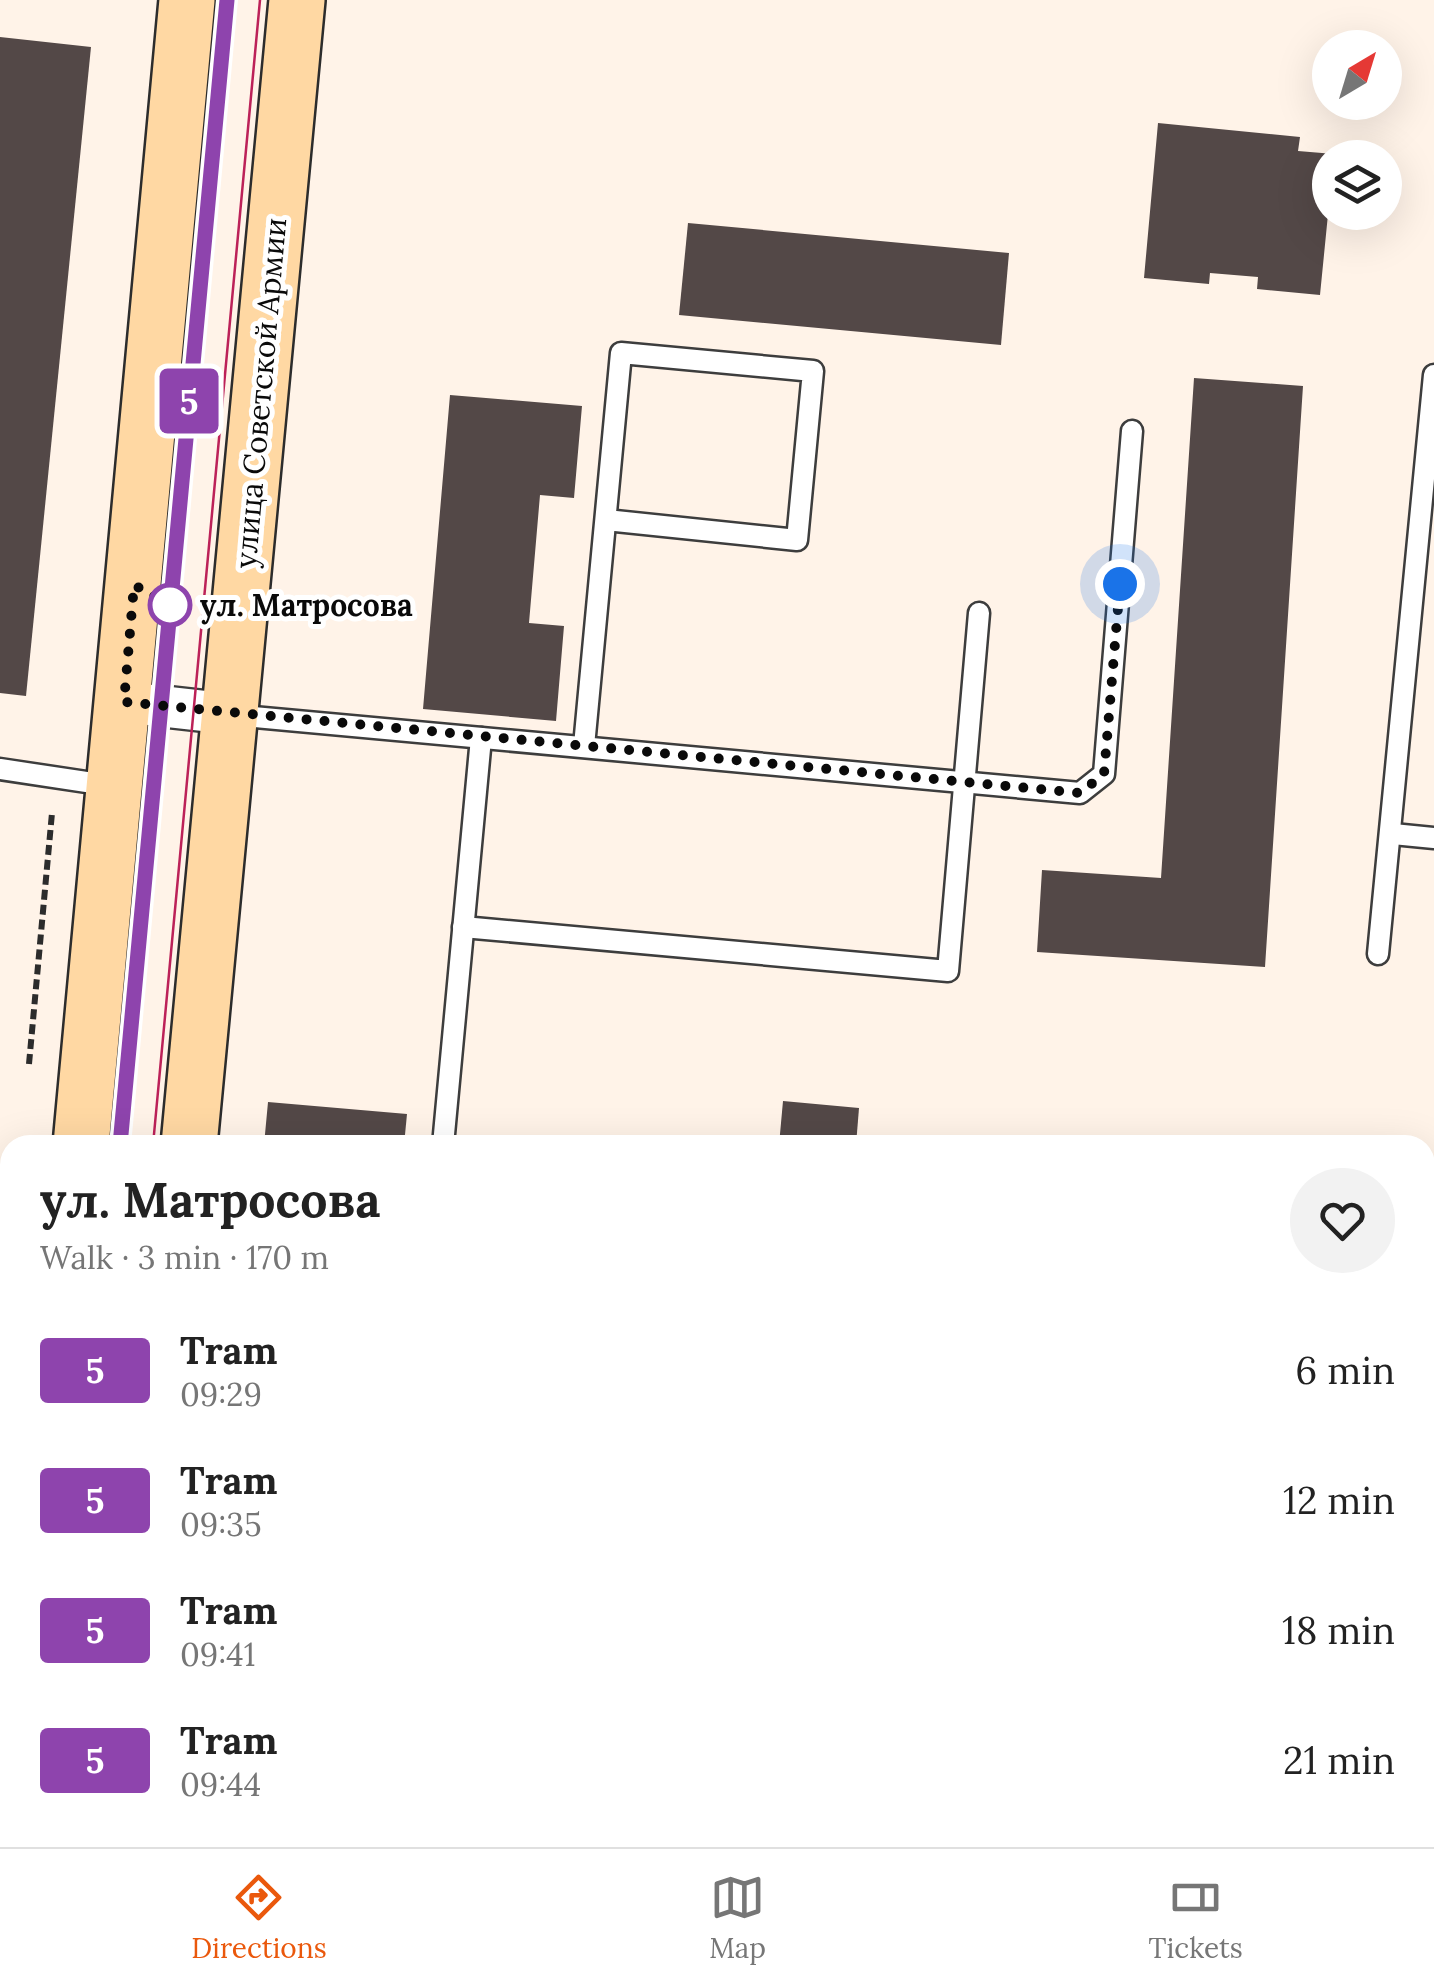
<!DOCTYPE html>
<html lang="en">
<head>
<meta charset="utf-8">
<style>
  :root { --surface:#fff; --page:#f2f2f2; --text:#222; --muted:#767676; --line:#e0e0e0; --accent:#ea580c }
  body { margin:0; font-family:Lora,serif; background:var(--page); color:var(--text); height:100vh; display:flex; flex-direction:column; font-size:38px; white-space:nowrap }
  * { box-sizing:border-box; margin:0 }
  p { font-size:32px; color:var(--muted) }
  .icon { flex:none; width:55px; height:55px; fill:none; stroke:currentColor; stroke-width:2; stroke-linecap:round; stroke-linejoin:round }
  .map { position:relative; flex:1; overflow:hidden }
  .sheet { position:absolute; left:0px; top:1135px; width:1435px; height:712px; display:flex; flex-direction:column; background:var(--surface); border-radius:30px 30px 0 0; box-shadow:0 10px 40px #0002 }
  .sheet>* { flex:none }
  .badge { padding:0 20px; border-radius:8px; font-size:35px; line-height:65px }
  .needle { width:65px; rotate:38deg }
  .fabs { position:absolute; left:1312px; top:30px; display:grid; gap:20px }
  .fabs a { display:grid; place-items:center; width:90px; height:90px; border-radius:50%; background:var(--surface); box-shadow:0 10px 40px #0002; font-size:50px }
  .you { position:absolute; width:50px; height:50px; margin:-25px; border:8px solid #fff; border-radius:50%; background:#1a73e8; box-shadow:0 0 0 15px #1a73e833 }
  .map>.badge { position:absolute; translate:-50% -50%; box-shadow:0 0 0 5px #fff }
  .round { display:grid; place-items:center; flex:none; width:105px; height:105px; border-radius:52px; background:var(--page) }
  .headline { display:flex; align-items:center; justify-content:space-between; height:170px; padding:0 40px }
  h1 { font-size:48px; font-weight:700; line-height:75px }
  ul { padding:0; list-style:none }
  li { display:flex; align-items:center; gap:30px; height:130px; padding:0 40px }
  li div { flex:1 }
  li b { display:block; font-size:38px }
  li em { font-style:normal }
  li .badge { min-width:110px; font-weight:700; text-align:center }
  .dock { display:flex; justify-content:space-around; align-items:center; height:140px; border-top:2px solid var(--line); background:var(--surface); font-size:28px; color:var(--muted) }
  .dock a { display:grid; justify-items:center; gap:5px }
  .dock .active { color:var(--accent) }
  .map>svg:first-child { display:block }
</style>
</head>
<body>
<div class="map">
<svg width="1434" height="1847" viewBox="0 0 1434 1847">
  <rect width="100%" height="100%" fill="#fff3e8"/>
  <g fill="#534847">
    <polygon points="0,37 91,47 26,696 0,693"/>
    <polygon points="1158,123 1300,137 1298,151 1334,154 1320,295 1257,289 1258,277 1210,273 1209,284 1144,278"/>
    <polygon points="688,223 1009,253 1001,345 679,315"/>
    <polygon points="1194,378 1303,386 1265,967 1037,952 1042,870 1161,878"/>
    <polygon points="450,395 582,406 574,498 540,495 529,623 564,626 556,721 423,709"/>
    <polygon points="783,1101 859,1108 856,1145 779,1145"/>
    <polygon points="268,1102 407,1114 404,1145 264,1145"/>
    <polygon points="1425,1803 1434,1804 1434,1847 1422,1847"/>
    <polygon points="183,1838 421,1838 420,1847 182,1847"/>
  </g>
  <g fill="none" stroke-linecap="round" stroke-linejoin="round">
    <g stroke="#3d3d3d" stroke-width="25">
      <g id="lane">
        <polyline points="233,715 1080,793 1104,774 1132,431"/>
        <polyline points="584,746 621,353 813,371 797,540 606,520"/>
        <polyline points="0,769 113,786"/>
        <polyline points="1393,834 1434,838"/>
        <polyline points="463,927 948,971 979,613"/>
        <polyline points="1378,954 1434,375"/>
        <polyline points="443,1145 481,738"/>
        <polyline points="1425,1747 1434,1746"/>
        <polyline points="1062,1838 1168,1847"/>
        <polyline points="451,1847 452,1838"/>
        <polyline points="823,1847 824,1838"/>
        <polyline points="1349,1847 1350,1838"/>
      </g>
    </g>
    <g stroke="#3d3d3d" stroke-width="45">
      <g id="street">
        <polyline points="124,702 231,714"/>
        <polyline points="0,1560 10,1560"/>
      </g>
    </g>
    <g stroke="#2c2c2c" stroke-width="60">
      <g id="secondary">
        <polyline points="81,1145 187,0"/>
        <polyline points="189,1145 297,0"/>
        <polyline points="16,1847 17,1838"/>
        <polyline points="123,1847 123,1838"/>
      </g>
    </g>
    <g stroke="#2c2c2c" stroke-width="6" stroke-dasharray="10 5" stroke-linecap="butt">
      <polyline points="29,1064 52,813"/>
      <polyline points="0,1382 10,1272"/>
    </g>
    <use href="#lane" stroke="#fff" stroke-width="20"/>
    <use href="#street" stroke="#fff" stroke-width="40"/>
    <use href="#secondary" stroke="#ffd8a3" stroke-width="55"/>
    <g stroke="#bc2158" stroke-width="2.5">
      <polyline points="120,1145 227,0"/>
      <polyline points="153,1145 260,0"/>
      <polyline points="56,1847 57,1838"/>
      <polyline points="88,1847 89,1838"/>
    </g>
  </g>
  <g fill="none" stroke-linecap="round" stroke-linejoin="round">
    <g stroke="#fff" stroke-width="22">
      <polyline id="line" points="120,1145 227,0"/>
    </g>
    <use href="#line" stroke="#8e44ad" stroke-width="15"/>
    <polyline stroke="#0a0a0a" stroke-width="10" stroke-dasharray="0 18" points="170,605 134,585 124,702 1080,793 1104,774 1120,584"/>
  </g>
  <circle fill="#fff" stroke="#8e44ad" stroke-width="5" cx="170" cy="605" r="20"/>
  <g text-anchor="middle" dominant-baseline="central" stroke-width="10" stroke-linejoin="round" paint-order="stroke">
    <g font-size="30" fill="#0a0a0a" stroke="#fff">
      <text transform="translate(260 393) rotate(-85)">улица Советской Армии</text>
    </g>
    <g font-size="30" font-weight="bold" fill="#0a0a0a" stroke="#fff" text-anchor="start">
      <text x="200" y="605">ул. Матросова</text>
    </g>
  </g>
</svg>
<div class="fabs">
<a><svg class="needle" viewBox="-14 -14 28 28"><path d="M0-13l5 13h-10z" fill="#e53935"/><path d="M0 13l5-13h-10z" fill="#767676"/></svg></a>
<a><svg class="icon" aria-label="layers" viewBox="0 0 24 24"><path d="M12 4l9 5-9 5-9-5zM3 14l9 5 9-5"/></svg></a>
</div>
<div class="you" style="left:1120px;top:584px"></div>
<b class="badge" style="left:189px;top:401px;background:#8e44ad;color:#fff">5</b>
<section class="sheet">
<div class="headline"><div><h1>ул. Матросова</h1><p>Walk · 3 min · 170 m</p></div><a class="round"><svg class="icon" aria-label="heart" viewBox="0 0 24 24"><path d="M12 20l-8-8c-3-5 5-10 8-4 3-6 11-1 8 4z"/></svg></a></div>
<ul>
<li><span class="badge" style="background:#8e44ad;color:#fff">5</span><div><b>Tram</b><p>09:29</p></div><em>6 min</em></li>
<li><span class="badge" style="background:#8e44ad;color:#fff">5</span><div><b>Tram</b><p>09:35</p></div><em>12 min</em></li>
<li><span class="badge" style="background:#8e44ad;color:#fff">5</span><div><b>Tram</b><p>09:41</p></div><em>18 min</em></li>
<li><span class="badge" style="background:#8e44ad;color:#fff">5</span><div><b>Tram</b><p>09:44</p></div><em>21 min</em></li>
</ul>
</section>
</div>
<nav class="dock">
<a class="active"><svg class="icon" aria-label="directions" viewBox="0 0 24 24"><path d="M12 3l9 9-9 9-9-9zM9 14v-3h6M13 9l2 2-2 2"/></svg>Directions</a>
<a><svg class="icon" aria-label="map" viewBox="0 0 24 24"><path d="M3 6l6-2 6 2 6-2v14l-6 2-6-2-6 2zM9 4v14M15 6v14"/></svg>Map</a>
<a><svg class="icon" aria-label="tickets" viewBox="0 0 24 24"><path d="M3 7h18v10H3zM15 7v10"/></svg>Tickets</a>
</nav>
</body>
</html>
